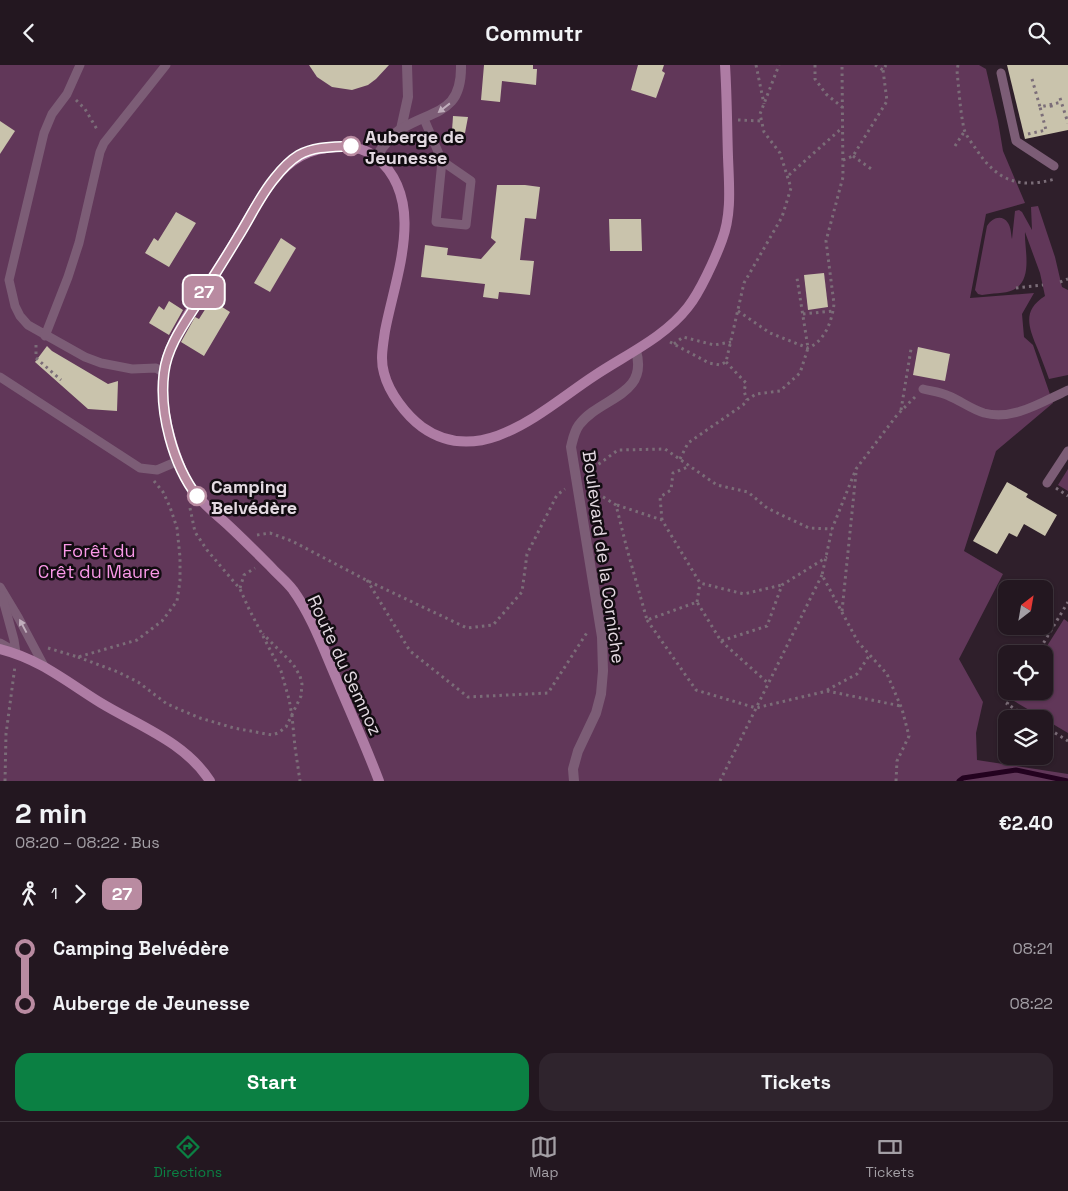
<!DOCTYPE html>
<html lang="en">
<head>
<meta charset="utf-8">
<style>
  :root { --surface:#231720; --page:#2f242d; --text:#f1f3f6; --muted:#a39fa5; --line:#40363e; --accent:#0b8043 }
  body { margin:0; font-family:"Space Grotesk",sans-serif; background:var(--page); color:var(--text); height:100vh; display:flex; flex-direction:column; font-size:19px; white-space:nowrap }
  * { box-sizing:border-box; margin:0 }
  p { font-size:16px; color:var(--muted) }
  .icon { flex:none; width:28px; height:28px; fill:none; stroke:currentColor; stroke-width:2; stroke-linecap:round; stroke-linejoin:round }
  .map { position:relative; height:716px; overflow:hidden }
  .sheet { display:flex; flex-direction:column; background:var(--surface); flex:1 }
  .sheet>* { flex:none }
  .badge { padding:0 10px; border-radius:8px; font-size:18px; line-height:32px }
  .needle { width:32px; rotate:31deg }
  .controls { position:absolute; left:998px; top:515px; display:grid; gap:10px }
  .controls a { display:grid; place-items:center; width:55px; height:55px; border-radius:10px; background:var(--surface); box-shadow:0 1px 4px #0004,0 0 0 1px var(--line); font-size:25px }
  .map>.badge { position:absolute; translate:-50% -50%; box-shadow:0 0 0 2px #fff }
  .legs { display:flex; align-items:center; gap:8px; height:55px; padding:0 15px; font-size:16px }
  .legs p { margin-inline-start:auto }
  .overview { display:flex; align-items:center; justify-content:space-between; height:85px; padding:0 15px }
  h1 { font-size:28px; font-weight:700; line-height:38px }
  .cta { display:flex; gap:10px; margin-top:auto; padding:10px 15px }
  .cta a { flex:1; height:58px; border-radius:15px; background:var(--accent); color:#fff; font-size:20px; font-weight:700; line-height:58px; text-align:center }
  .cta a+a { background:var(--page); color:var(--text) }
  ul { padding:0 15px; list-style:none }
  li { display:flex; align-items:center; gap:18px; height:55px; font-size:19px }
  li i { display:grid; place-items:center; width:8px; height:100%; margin:0 6px; background:currentColor }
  li i::after { content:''; width:12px; height:12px; margin:-6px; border:4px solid; border-radius:50%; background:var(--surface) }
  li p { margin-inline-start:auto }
  li:first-child i { background:linear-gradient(#0000 50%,currentColor 0) }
  li:last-child i { background:linear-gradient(currentColor 50%,#0000 0) }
  header { display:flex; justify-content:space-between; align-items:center; height:65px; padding:0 15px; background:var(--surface); font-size:22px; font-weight:700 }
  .dock { display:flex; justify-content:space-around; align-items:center; height:70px; border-top:1px solid var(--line); background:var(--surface); font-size:14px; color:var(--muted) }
  .dock a { display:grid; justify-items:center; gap:2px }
  .dock .active { color:var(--accent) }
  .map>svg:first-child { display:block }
</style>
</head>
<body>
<header><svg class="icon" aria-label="back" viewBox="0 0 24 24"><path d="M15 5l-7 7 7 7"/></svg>Commutr<svg class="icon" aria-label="search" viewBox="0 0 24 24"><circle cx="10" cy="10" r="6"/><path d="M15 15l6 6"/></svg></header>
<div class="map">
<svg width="1068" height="716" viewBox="0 0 1068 716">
  <rect width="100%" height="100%" fill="#2f1f2b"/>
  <g fill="#613759">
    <polygon points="0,0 979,0 986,4 998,56 1003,86 1025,138 986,149 970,233 1034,228 1022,249 1024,272 1033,280 1053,338 996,386 964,486 1003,509 959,594 983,637 976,668 977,695 1068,709 1068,716 0,716"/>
    <path d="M1038,141L1055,192L1062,222L1068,225V310L1049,314C1045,303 1041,292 1036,280C1028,260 1023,245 1045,231L1040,208L1025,167C1024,183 1034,215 1013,225C1005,229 991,228 982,230L978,229L975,225L987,161C992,153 1002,149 1008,158C1011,162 1011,170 1012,174L1015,146L1019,145L1022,147L1032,165L1031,142Z"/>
    <polygon points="1068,404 1068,426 1058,420"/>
    <polygon points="1064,554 1068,557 1068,668 1014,636 1020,626 1044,626 1044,589 1042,589"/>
  </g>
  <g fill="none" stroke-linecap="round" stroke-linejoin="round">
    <polyline stroke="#23021f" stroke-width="5" points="959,716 963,713 1016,705 1068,716"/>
  </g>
  <g fill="#c9c3ac">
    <polygon points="309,0 389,0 376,14 368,20 352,25 332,22 317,12"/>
    <polygon points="484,0 533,0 533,4 537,4 536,20 502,16 500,37 481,35"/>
    <polygon points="638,0 664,0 662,6 665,8 656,33 631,25"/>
    <polygon points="1007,0 1068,0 1068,65 1025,74"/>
    <polygon points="453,51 468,52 465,68 452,66"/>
    <polygon points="0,56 15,66 0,89"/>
    <polygon points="497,120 525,120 540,122 536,154 525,153 520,195 534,196 530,230 499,227 498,234 483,232 485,219 421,212 425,180 448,183 447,190 481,194 496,177 491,173"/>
    <polygon points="176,147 196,158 169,202 145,188 154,173 158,176"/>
    <polygon points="609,154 641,154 642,186 610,186"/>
    <polygon points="281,173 296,183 270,227 254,218"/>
    <polygon points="824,208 828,242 808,245 804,210"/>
    <polygon points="211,235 230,247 204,291 181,277 195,252 199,254"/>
    <polygon points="169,236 183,245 169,270 149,258 159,241 164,245"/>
    <polygon points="47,281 52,286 108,319 118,316 117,346 88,344 35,297"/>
    <polygon points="918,282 950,289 945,316 913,310"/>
    <polygon points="1007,417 1028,429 1026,432 1057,450 1045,471 1024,459 1017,472 1009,468 997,489 973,476"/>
  </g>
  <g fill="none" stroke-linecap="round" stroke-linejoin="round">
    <g stroke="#7b6d78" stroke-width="3" stroke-dasharray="2.5 4" stroke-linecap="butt">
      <polyline points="756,0 764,39"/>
      <polyline points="815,0 815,14 826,29 842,42"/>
      <polyline points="875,0 883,5 886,0"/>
      <path d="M958,0L957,6C959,25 960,45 964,64C966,71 972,78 976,84C997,116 1019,124 1055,114"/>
      <polyline points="1032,14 1040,42 1062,37"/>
      <polyline points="1060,33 1068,58"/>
      <polyline points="76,35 85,44 98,66"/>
      <polyline points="1051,40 1052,45"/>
      <polyline points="738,55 762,56"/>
      <polyline points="1028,69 1046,65 1040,42"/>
      <polyline points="955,81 964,67"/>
      <polyline points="853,91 874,106"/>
      <polyline points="843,95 853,91 887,36 883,5"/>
      <polyline points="789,110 842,63"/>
      <polyline points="1060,217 1068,214"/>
      <polyline points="1016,223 1043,220"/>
      <path d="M738,246L770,268L808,283C825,276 832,256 834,239L826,176L843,112L842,0"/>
      <polyline points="803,249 833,246"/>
      <polyline points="670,277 709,298 720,300 726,297 744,218 782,152 791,123 780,88 764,67 760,49 779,0"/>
      <polyline points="674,279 683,272 714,280 731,277"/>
      <polyline points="36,280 36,293 61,315"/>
      <polyline points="726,297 746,318 744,326 747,335"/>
      <polyline points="901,345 911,284"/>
      <polyline points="680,394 688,378 743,340 747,335 756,329 780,326 800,308 808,283 797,213"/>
      <polyline points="588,407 618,385 665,384 717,420 748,427 767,443 809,463 832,464"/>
      <polyline points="1056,423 1068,431"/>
      <polyline points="592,425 616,440 627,484 647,555 697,537 721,576 767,561 782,520 827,492"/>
      <polyline points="617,440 662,455 700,518 744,529 782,520"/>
      <polyline points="190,443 195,467 207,485 240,524 248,542 281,606 289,634 292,651 295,682 300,716"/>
      <polyline points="662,455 660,432 671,425 673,408 690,401"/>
      <polyline points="257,470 270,468 292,476 366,515 467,563 493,560 522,527 527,489 557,430 565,424"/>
      <polyline points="367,515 410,586 468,632 548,628 588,566"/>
      <polyline points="240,523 244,510 255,503"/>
      <polyline points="697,537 700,518"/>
      <polyline points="842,546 856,408"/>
      <polyline points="647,555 696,625 756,643 827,626 901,641"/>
      <polyline points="721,576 769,619"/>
      <polyline points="48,583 78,592 137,575 162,556 177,536 180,516 180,492 177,463 170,442 163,427 154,416"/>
      <polyline points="1037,589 1068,537"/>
      <polyline points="78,592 118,607 138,617 167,639 200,653 234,663 272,670 278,668 286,662 301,631 302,619 300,611 293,599 263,569"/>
      <polyline points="827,625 857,609 869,591"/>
      <polyline points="1015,626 1007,639 1031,654"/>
      <polyline points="1044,661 1068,676"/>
      <polyline points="5,716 6,669 15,601"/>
      <polyline points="720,716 822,510"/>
      <polyline points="896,716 897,696 909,671 902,644 887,609 858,577 822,510 832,464 856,404 897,350 915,332"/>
    </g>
    <g stroke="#7c5d76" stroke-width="9">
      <polyline points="80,0 67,29 52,49 44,68 9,215 15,241 20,251 28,260 85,292 101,298 132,304 156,303 164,308"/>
      <polyline points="1001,8 1016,76 1054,101"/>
      <polyline points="424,54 442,96 471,116 466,160 436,157 442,96"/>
      <polyline points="45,271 68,212 79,178 100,87 104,78 166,0"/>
      <polyline points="0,312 140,403 157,405 178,396"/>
      <path d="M923,324C931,326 941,327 949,331C961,336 971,344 984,348C1013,356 1042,337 1068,325"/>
      <polyline points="1047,418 1068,386"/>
      <polyline points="0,522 18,552 44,601"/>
      <polyline points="2,531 14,575 16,588"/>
      <polyline points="0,578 14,586"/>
    </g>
    <g stroke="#7c5d76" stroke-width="10">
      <polyline points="401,64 408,32 407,0"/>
      <path d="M376,92C383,81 390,71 401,64C434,44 462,49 461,0"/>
      <path d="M574,716L573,704L578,686L596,648L601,629L603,606L602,572L571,382C573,374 574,367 579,360C600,332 649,331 636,286"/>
    </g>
    <g stroke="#ae7ca4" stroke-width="10">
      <path d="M0,584C40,594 67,617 101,638C139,661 185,677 210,716"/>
      <path d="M379,716C365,679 349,644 334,608C322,580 311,550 293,525C286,516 277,509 270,501C256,487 242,473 228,460C215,448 202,439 192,424C183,411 177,394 172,378C164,352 159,323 166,296C175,264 206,223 224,194C241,168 254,140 273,116C290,94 309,83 337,82C351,81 364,83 376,92C428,135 395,212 385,266C383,280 380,295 384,308C389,328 406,350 422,362C482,405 545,343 594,311C625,290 664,273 688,242C700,227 715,194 722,175C732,149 729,120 728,92C727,61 727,31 725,0"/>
    </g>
  </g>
  <defs><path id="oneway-solid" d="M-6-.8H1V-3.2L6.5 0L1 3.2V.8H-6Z" transform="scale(1.25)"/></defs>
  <g fill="#c0aebc">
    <use href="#oneway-solid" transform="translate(444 43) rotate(142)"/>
    <use href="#oneway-solid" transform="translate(23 561) rotate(-118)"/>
  </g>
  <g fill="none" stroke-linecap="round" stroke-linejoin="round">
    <g stroke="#fff" stroke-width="11">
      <path id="line-1" d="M197,431C173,400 159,347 164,308C167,282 184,259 198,237C211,215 225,194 238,172C250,153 260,131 274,114C281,105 289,96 299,90C315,81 334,82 351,81"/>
    </g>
    <use href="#line-1" stroke="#b98ba1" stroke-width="8"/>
  </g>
  <g fill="#fff" stroke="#b98ba1" stroke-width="2.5">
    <circle cx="351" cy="81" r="9"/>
    <circle cx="197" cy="431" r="9"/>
  </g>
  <g text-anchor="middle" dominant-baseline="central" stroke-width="5" stroke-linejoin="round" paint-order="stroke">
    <g font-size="18" font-weight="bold" fill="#e4dae2" stroke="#120c11" text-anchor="start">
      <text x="365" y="71">Auberge de<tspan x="365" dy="21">Jeunesse</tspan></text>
      <text x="211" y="421">Camping<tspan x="211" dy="21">Belvédère</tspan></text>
    </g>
    <g font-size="18" fill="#f998e7" stroke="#120c11">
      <text x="99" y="485">Forêt du<tspan x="99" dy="21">Crêt du Maure</tspan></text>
    </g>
    <g font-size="18" fill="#e4dae2" stroke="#120c11">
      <text transform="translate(604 492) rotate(82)">Boulevard de la Corniche</text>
      <text transform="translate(345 600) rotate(65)">Route du Semnoz</text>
    </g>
  </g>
</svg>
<div class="controls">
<a><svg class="needle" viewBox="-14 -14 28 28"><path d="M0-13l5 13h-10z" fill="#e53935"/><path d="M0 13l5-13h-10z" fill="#a39fa5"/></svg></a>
<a><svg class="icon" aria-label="locate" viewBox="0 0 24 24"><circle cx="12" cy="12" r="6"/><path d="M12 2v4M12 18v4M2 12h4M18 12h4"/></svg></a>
<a><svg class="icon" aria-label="layers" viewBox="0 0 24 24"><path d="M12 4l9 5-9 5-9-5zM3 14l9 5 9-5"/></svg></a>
</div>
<b class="badge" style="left:204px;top:227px;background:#b98ba1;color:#fff">27</b>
</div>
<section class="sheet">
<div class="overview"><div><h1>2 min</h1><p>08:20 – 08:22 · Bus</p></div><b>€2.40</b></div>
<div class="legs"><svg class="icon" aria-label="walk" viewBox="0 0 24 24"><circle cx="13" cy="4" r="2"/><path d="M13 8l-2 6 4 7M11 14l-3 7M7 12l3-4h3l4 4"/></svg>1<svg class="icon" aria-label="forward" viewBox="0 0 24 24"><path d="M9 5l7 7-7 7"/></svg><b class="badge" style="background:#b98ba1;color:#fff">27</b></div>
<ul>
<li><i style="color:#b98ba1"></i><b>Camping Belvédère</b><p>08:21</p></li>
<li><i style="color:#b98ba1"></i><b>Auberge de Jeunesse</b><p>08:22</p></li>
</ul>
<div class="cta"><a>Start</a><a>Tickets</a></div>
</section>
<nav class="dock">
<a class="active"><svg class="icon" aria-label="directions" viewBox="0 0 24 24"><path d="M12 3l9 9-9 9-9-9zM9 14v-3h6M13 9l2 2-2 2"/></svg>Directions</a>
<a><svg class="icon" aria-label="map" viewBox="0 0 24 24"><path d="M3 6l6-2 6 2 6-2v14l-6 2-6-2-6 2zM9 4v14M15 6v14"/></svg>Map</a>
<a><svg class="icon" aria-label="tickets" viewBox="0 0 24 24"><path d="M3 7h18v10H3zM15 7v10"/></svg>Tickets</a>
</nav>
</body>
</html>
